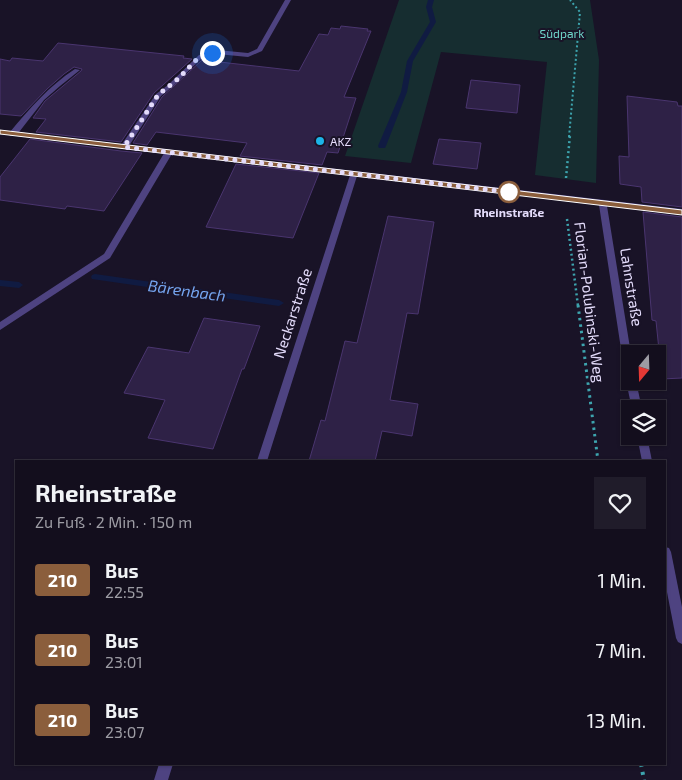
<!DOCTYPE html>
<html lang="de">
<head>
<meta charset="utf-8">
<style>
  :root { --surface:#130e1d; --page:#201c2a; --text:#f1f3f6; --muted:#9d9ca4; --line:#322e3b }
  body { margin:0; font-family:"Exo 2",sans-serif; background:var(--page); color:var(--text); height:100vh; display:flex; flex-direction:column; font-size:19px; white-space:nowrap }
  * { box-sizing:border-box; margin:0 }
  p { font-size:16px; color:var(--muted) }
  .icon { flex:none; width:28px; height:28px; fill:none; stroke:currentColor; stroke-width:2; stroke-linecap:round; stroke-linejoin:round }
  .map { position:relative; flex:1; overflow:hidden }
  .drawer { position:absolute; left:15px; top:460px; width:651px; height:305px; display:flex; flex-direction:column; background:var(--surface); border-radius:0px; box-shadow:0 1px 4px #0004,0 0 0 1px var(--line) }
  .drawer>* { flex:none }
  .badge { padding:0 10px; border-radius:4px; font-size:18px; line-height:32px }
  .needle { width:32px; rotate:199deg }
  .buttons { position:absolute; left:621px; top:345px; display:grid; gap:10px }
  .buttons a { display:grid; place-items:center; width:45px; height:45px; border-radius:0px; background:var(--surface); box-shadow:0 1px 4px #0004,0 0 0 1px var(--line); font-size:25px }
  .you { position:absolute; width:25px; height:25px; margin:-12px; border:4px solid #fff; border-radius:50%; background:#1a73e8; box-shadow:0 0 0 8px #1a73e833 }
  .map>.badge { position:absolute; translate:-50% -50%; box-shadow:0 0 0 2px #fff }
  .round { display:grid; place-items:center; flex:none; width:52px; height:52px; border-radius:0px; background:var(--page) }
  .overview { display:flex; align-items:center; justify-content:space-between; height:85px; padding:0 20px }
  h1 { font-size:24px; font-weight:700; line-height:38px }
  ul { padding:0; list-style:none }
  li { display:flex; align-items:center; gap:15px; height:70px; padding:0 20px }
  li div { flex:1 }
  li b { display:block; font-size:19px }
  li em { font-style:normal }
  li .badge { min-width:55px; font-weight:700; text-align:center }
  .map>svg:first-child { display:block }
</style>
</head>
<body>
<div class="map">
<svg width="682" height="780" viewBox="0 0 682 780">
  <rect width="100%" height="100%" fill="#191327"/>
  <polygon fill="#162d30" points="399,0 590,0 599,60 596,183 535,175 547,62 441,52 411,163 345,156"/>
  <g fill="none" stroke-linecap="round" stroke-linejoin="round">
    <g fill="#101b42" fill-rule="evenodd">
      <polygon points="428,0 434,0 432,7 436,22 413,61 407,92 386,146 385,148 379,148 378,146 401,92 407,61 430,22 426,7"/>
      <polygon points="95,274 279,300 284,303 279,306 92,279 91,277 92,275"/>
      <polygon points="0,280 19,282 23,285 19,288 0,286"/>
    </g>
  </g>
  <g fill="#2e2146" stroke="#4a356f">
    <polygon points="341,26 368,29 367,31 371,31 344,97 356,98 338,153 327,152 322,165 240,156 247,143 156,132 147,145 133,143 162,97 202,60 299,71 319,34 328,35 331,28 340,29"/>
    <polygon points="58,43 184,56 183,58 192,59 154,93 121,142 36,132 46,119 33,118 45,101 81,71 82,69 74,67 64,74 47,89 21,116 0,114 0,59 10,61 12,58 43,61"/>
    <polygon points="471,80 520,85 517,113 466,108"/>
    <polygon points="627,96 677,102 678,106 682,106 682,207 642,202 641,187 620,184 619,156 629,157"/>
    <polygon points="30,139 121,151 142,153 104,211 67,206 65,209 0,200 0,177"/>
    <polygon points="439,139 481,143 477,169 433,164"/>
    <polygon points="236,164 319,173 293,238 206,227"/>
    <polygon points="643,212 682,217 682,378 662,379 656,321 652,320"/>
    <polygon points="388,216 434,222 418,314 407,313 390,400 418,404 412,436 382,431 375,461 309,461 321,420 325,421 345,341 357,343"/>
    <polygon points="204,318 260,326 244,369 242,369 213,449 148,438 165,400 124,393 148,347 189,353"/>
  </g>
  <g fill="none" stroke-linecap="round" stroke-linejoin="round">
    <polyline stroke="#3da4ae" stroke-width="2" stroke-dasharray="2 2.5" stroke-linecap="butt" points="569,137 580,12 570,0"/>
    <g stroke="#3da4ae" stroke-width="2.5" stroke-dasharray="2 3" stroke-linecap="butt">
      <polyline points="566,178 570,135"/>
      <polyline points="567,219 578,306"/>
    </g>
    <polyline stroke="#3da4ae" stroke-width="3" stroke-dasharray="2.5 4" stroke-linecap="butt" points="578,305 598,461"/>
    <polyline stroke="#3da4ae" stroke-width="4" stroke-dasharray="3 5" stroke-linecap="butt" points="641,764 644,780"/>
    <g fill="#4e4381" fill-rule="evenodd">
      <polygon points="285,0 291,0 262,51 248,57 217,54 203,57 172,87 161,96 127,149 121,149 120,147 156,94 168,85 199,55 217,50 248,53 257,49"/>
      <path d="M75,69L80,70L60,86L44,100L16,136H10V132C30,108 49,86 75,69Z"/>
      <polygon points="166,150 172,150 173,152 110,258 0,330 0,322 104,254"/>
    </g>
    <g fill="#4e4381" fill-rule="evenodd">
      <polygon points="0,130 682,209 682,215 607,206 631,354 630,354 630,381 636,381 642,409 632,409 626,381 628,378 625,375 599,205 357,176 267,461 257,461 350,175 0,134"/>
      <polygon points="637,436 647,436 652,461 642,461"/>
      <polygon points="665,547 669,548 671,552 682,607 682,644 678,642 676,638 665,582"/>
      <polygon points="159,764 173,764 168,780 154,780"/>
    </g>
  </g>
  <polygon fill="#8b5e3c" stroke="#fff" points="0,130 682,210 682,215 0,134"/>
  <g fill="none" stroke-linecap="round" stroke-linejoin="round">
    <polyline stroke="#e4dcfb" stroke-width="5" stroke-dasharray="0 9" points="212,53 196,60 179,78 158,95 124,147 509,192"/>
  </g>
  <circle fill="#1cb4e7" stroke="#191327" stroke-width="2" cx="320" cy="141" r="5"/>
  <circle fill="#fff" stroke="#8b5e3c" stroke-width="2.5" cx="509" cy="192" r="10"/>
  <g text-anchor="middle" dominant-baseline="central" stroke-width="4" stroke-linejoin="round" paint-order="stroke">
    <g font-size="12" fill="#6fd5cb" stroke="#191327">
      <text x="562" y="33">Südpark</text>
    </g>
    <g font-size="12" fill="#e4dcfb" stroke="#191327" text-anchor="start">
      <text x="330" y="141">AKZ</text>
    </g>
    <g font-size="12" font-weight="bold" fill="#e4dcfb" stroke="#191327">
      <text x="509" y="212">Rheinstraße</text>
    </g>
    <g font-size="15" fill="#e4dcfb" stroke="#191327">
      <text transform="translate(632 287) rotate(81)">Lahnstraße</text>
      <text transform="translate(590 302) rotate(83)">Florian-Polubinski-Weg</text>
      <text transform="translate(292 313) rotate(-72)">Neckarstraße</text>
    </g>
    <g font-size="16" font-style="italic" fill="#75a5f0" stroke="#191327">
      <text transform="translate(187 290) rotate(8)">Bärenbach</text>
    </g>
  </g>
</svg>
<div class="buttons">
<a><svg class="needle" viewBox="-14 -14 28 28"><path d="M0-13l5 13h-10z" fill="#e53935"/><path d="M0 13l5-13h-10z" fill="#9d9ca4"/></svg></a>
<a><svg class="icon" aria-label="layers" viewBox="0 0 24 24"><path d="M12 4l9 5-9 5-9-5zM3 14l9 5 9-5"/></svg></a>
</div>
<div class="you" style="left:212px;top:53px"></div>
<section class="drawer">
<div class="overview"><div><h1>Rheinstraße</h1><p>Zu Fuß · 2 Min. · 150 m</p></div><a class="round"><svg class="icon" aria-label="heart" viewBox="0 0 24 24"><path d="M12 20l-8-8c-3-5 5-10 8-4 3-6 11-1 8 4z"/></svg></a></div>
<ul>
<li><span class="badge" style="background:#8b5e3c;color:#fff">210</span><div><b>Bus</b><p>22:55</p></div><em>1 Min.</em></li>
<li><span class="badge" style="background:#8b5e3c;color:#fff">210</span><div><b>Bus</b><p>23:01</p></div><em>7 Min.</em></li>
<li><span class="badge" style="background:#8b5e3c;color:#fff">210</span><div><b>Bus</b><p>23:07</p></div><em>13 Min.</em></li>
</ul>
</section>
</div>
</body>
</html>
